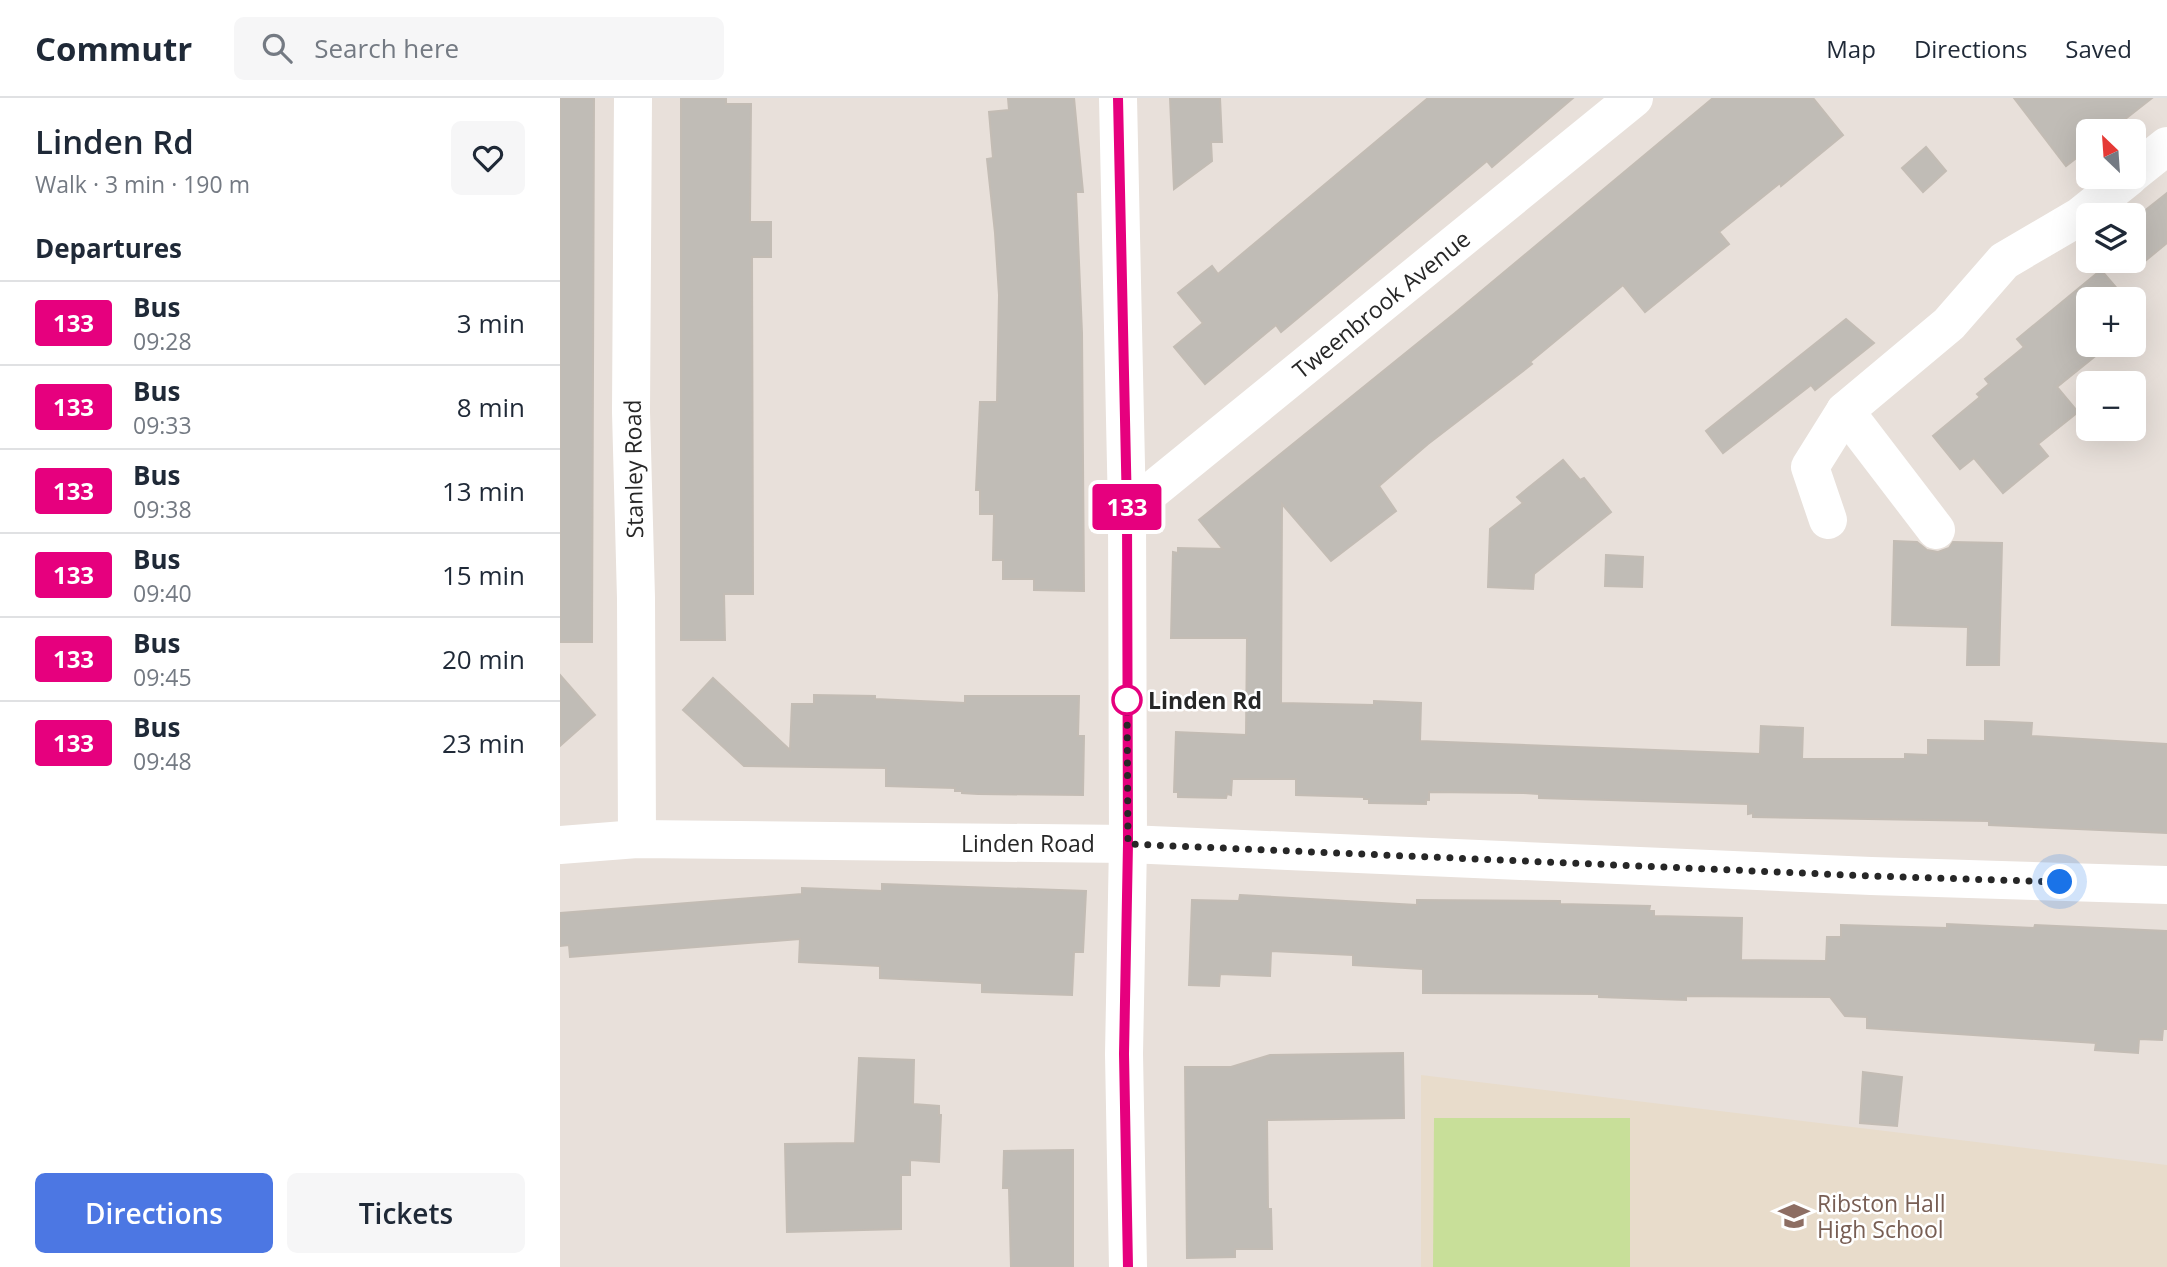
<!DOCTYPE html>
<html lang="en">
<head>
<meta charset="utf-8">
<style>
  :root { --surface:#fff; --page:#f6f6f7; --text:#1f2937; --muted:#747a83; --line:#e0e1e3; --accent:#4c77e3 }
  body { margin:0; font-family:"Open Sans",sans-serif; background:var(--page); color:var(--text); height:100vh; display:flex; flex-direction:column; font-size:26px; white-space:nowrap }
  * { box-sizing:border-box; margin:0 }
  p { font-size:23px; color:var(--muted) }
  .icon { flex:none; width:38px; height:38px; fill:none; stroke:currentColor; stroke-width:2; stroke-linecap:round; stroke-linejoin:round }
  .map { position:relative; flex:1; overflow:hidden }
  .side { display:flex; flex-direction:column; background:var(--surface); width:560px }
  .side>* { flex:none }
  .badge { padding:0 14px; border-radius:5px; font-size:24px; line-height:46px }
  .needle { width:46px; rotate:335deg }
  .fabs { position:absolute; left:1516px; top:21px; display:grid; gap:14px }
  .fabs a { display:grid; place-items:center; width:70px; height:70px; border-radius:10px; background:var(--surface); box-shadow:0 7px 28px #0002; font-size:35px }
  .you { position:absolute; width:35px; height:35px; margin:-18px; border:5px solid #fff; border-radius:50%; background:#1a73e8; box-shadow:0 0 0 10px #1a73e833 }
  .map>.badge { position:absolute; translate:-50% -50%; box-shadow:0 0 0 4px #fff }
  h2 { padding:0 35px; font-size:26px; line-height:63px }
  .round { display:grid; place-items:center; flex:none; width:74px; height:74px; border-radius:10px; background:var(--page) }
  .overview { display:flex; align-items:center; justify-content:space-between; height:119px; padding:0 35px }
  h1 { font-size:33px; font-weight:600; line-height:52px }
  .cta { display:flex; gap:14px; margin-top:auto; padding:14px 35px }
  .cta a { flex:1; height:80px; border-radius:10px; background:var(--accent); color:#fff; font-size:28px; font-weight:600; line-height:80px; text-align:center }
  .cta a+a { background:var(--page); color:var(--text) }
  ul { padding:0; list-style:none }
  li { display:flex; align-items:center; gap:21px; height:84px; padding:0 35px; border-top:2px solid var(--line) }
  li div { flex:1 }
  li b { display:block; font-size:26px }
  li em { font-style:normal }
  li .badge { min-width:77px; font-weight:700; text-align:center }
  header { display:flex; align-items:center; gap:42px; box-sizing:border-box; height:98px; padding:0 35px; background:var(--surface); border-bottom:2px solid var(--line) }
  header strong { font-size:33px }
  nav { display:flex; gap:38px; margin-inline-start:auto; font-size:24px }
  .search { width:490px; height:63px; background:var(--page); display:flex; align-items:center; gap:18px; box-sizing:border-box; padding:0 24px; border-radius:10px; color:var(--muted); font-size:26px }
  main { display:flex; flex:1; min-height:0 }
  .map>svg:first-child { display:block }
</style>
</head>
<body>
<header>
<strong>Commutr</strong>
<div class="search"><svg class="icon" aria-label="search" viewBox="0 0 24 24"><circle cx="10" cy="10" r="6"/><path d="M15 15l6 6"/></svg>Search here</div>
<nav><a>Map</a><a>Directions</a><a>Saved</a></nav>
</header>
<main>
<section class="side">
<div class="overview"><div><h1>Linden Rd</h1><p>Walk · 3 min · 190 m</p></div><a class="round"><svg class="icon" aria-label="heart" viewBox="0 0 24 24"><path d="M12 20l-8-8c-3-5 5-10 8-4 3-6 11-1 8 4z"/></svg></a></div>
<h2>Departures</h2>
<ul>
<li><span class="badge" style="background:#e6007e;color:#fff">133</span><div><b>Bus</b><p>09:28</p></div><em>3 min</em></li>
<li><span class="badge" style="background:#e6007e;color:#fff">133</span><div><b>Bus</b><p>09:33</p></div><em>8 min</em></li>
<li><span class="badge" style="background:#e6007e;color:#fff">133</span><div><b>Bus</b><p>09:38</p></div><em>13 min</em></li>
<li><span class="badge" style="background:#e6007e;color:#fff">133</span><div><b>Bus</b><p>09:40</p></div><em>15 min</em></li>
<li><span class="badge" style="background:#e6007e;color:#fff">133</span><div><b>Bus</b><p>09:45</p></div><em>20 min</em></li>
<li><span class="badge" style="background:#e6007e;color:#fff">133</span><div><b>Bus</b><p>09:48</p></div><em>23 min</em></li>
</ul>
<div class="cta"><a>Directions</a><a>Tickets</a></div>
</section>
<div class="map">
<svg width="1607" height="1169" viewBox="0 0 1607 1169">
  <rect width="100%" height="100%" fill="#e8e0da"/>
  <polygon fill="#e8dccb" points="861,977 1607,1067 1607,1169 861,1169"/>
  <polygon fill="#c8df99" points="874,1020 1070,1020 1070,1169 873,1169"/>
  <g fill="#c0bcb6" stroke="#c3bcb4" stroke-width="2">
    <polygon points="0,0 34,0 32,544 0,544"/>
    <polygon points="121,0 166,0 166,6 191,6 190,124 211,124 211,159 192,159 193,496 164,496 165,542 121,542"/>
    <polygon points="448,0 514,0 523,94 516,94 522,235 524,493 474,492 474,481 443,481 443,462 433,462 434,416 420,416 420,392 416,392 420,304 437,304 439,197 435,135 427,61 433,60 429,14 449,12"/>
    <polygon points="610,0 660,0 662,44 651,44 652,63 614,91"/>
    <polygon points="868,0 1013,0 932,69 927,63 721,234 716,227 645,286 614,249 643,225 618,195 652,168 658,176"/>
    <polygon points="1153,0 1253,0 1283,37 1221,88 1220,85 1159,134 1169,146 1085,214 1063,187 970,264 972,266 868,346 819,388 836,413 771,463 722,406 721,605 814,607 814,603 861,605 860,643 1200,656 1201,628 1243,630 1242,661 1345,661 1345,656 1368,657 1368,642 1425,643 1425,623 1472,625 1471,638 1607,646 1607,735 1429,727 1429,723 1193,719 1193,715 1188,716 1188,706 979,700 979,696 964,695 869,694 869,702 866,702 866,706 809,705 809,701 804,701 804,699 736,697 736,681 672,681 671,697 667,696 666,700 618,699 618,694 614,694 616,634 686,637 687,540 611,540 613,454 618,455 618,450 663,451 639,422 895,215"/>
    <polygon points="1454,0 1592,0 1550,33 1528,33 1528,51 1506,68"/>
    <polygon points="1366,49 1386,73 1363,94 1342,70"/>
    <polygon points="1607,95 1607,145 1573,173 1573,122"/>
    <polygon points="1541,172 1566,201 1528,201 1528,247 1549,247 1497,289 1518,314 1478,346 1488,358 1443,395 1414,360 1400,371 1373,338 1420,299 1417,296 1429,286 1425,281 1464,249 1457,241"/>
    <polygon points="1286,221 1314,245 1255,292 1251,287 1163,355 1146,333"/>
    <polygon points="1003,362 1020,382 1024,380 1051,414 974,476 973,491 928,489 930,431 963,405 957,399"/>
    <polygon points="1334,443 1357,444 1367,452 1378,454 1389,450 1393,444 1442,445 1439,567 1407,567 1408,529 1332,527"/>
    <polygon points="1046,457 1083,459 1082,489 1045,488"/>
    <polygon points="0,577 35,617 0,648"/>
    <polygon points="153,580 230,652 232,606 254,606 254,597 315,598 315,601 405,605 405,598 519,598 518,638 524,638 523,697 418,696 402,695 402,693 395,693 395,690 326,688 326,670 184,668 123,612"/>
    <polygon points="322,786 526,793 523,854 514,854 512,897 422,894 422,885 320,880 320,868 239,864 240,841 10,859 9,847 0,848 0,815 242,796 242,790 322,793"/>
    <polygon points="680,797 857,807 857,802 1000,803 1000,806 1090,808 1089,813 1094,813 1094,818 1182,820 1181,862 1266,863 1267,839 1281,839 1281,827 1387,830 1387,826 1474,830 1475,827 1607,833 1607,931 1603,931 1602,942 1579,941 1578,955 1535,952 1536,945 1307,930 1307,919 1285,918 1270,899 1126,898 1126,902 1039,899 1039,896 863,895 863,871 793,867 793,857 711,853 710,878 660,876 659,888 629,887 632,802 679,803"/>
    <polygon points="843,955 844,1020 707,1022 708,1111 711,1111 712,1151 675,1151 675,1159 627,1160 625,969 671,969 710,957"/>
    <polygon points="299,960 354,962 353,1006 379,1008 379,1017 381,1017 379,1064 350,1062 350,1077 341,1077 341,1131 227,1134 225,1046 295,1045"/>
    <polygon points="1303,974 1342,979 1337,1028 1300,1025"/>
    <polygon points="513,1052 513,1169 451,1169 449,1090 443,1090 444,1053"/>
  </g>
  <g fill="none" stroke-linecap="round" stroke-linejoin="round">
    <g stroke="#fff" stroke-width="38">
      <polyline points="73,0 71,314 76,500 77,741"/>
      <polyline points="558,0 567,413 568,746 564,956 568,1169"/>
      <polyline points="1573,75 1607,48"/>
      <polyline points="1285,313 1376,432"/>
      <polyline points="567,413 1074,0"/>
      <polyline points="1268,422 1250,369 1285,313 1389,226 1444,163 1519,119 1569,79"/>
      <polyline points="0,747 77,741 568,746 1311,778 1607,787"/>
    </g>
  </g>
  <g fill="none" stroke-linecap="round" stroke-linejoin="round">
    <g stroke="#fff" stroke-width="16">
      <polyline id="line" points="558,0 567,413 568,746 564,956 568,1169"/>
    </g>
    <use href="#line" stroke="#e6007e" stroke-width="10"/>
    <polyline stroke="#272727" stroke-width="7" stroke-dasharray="0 12.6" points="567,602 568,746 1311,778 1500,784"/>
  </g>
  <defs>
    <g id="school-bare" transform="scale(2.415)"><path d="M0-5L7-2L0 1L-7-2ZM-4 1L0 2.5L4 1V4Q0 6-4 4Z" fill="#8d6e63" stroke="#fff" stroke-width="2.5" paint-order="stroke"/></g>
  </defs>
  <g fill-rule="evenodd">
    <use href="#school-bare" x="1234" y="1118"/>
  </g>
  <circle fill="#fff" stroke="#e6007e" stroke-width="3.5" cx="567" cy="602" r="14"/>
  <g text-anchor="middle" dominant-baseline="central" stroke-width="5" stroke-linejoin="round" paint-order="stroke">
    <g font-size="23" fill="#272727" stroke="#fff">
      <text transform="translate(821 206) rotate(-39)">Tweenbrook Avenue</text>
      <text transform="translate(73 371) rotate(-91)">Stanley Road</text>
      <text x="468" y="745">Linden Road</text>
    </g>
    <g font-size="23" font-weight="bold" fill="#272727" stroke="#fff" text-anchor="start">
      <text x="588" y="602">Linden Rd</text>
    </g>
    <g font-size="23" fill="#785e54" stroke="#fff" text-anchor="start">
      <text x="1257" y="1105">Ribston Hall<tspan x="1257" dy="26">High School</tspan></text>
    </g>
  </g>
</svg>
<div class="fabs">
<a><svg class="needle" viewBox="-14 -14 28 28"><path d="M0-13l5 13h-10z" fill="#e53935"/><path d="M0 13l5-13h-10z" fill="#747a83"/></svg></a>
<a><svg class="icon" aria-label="layers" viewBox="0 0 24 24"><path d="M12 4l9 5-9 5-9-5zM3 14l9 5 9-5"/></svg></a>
<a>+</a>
<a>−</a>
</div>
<div class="you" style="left:1500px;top:784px"></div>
<b class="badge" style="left:567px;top:409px;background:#e6007e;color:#fff">133</b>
</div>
</main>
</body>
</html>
